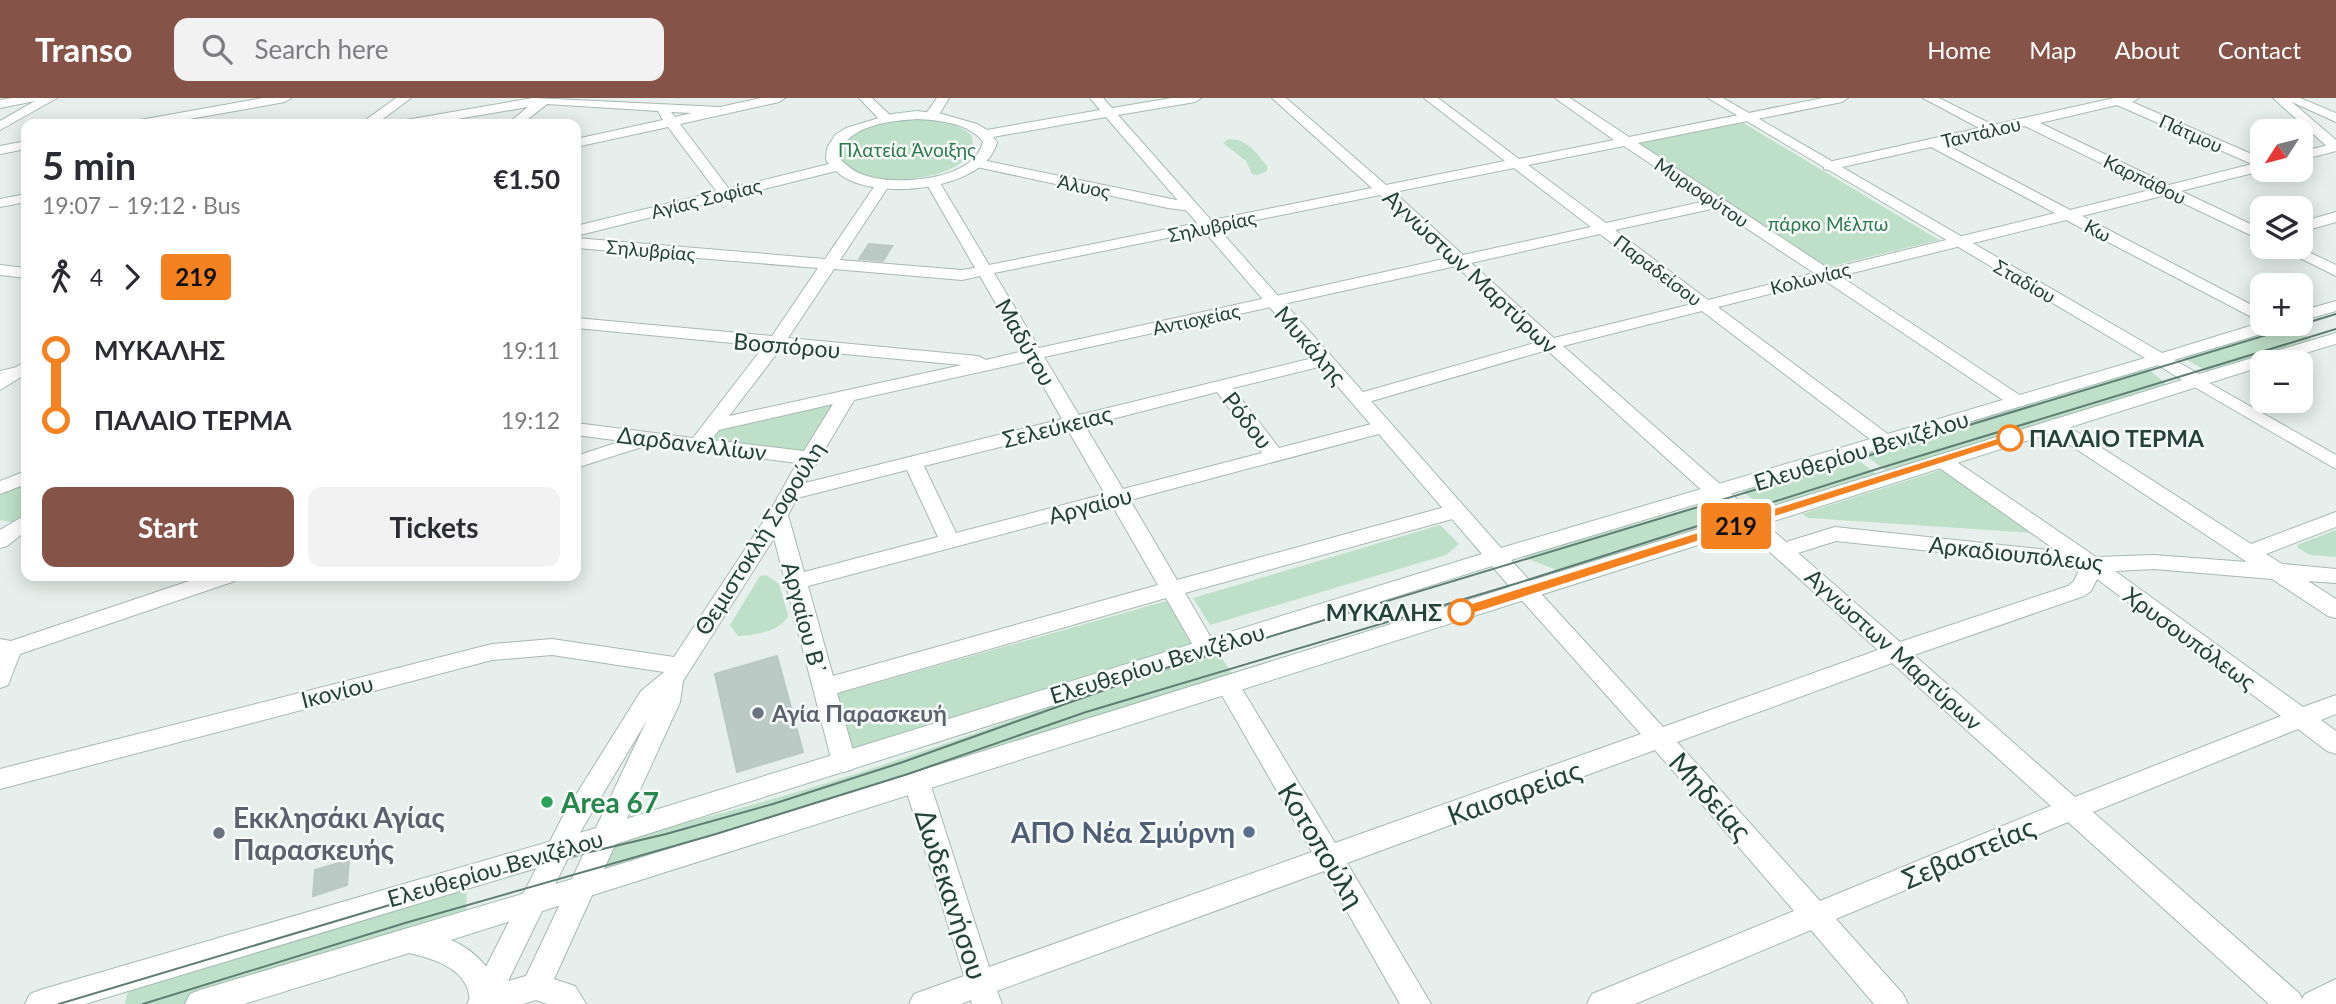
<!DOCTYPE html>
<html lang="en">
<head>
<meta charset="utf-8">
<style>
  :root { --surface:#fff; --page:#f2f2f3; --text:#2b2b33; --muted:#7c7c81; --accent:#855347 }
  body { margin:0; font-family:Lato,sans-serif; background:var(--page); color:var(--text); height:100vh; display:flex; flex-direction:column; font-size:26px; white-space:nowrap }
  * { box-sizing:border-box; margin:0 }
  p { font-size:23px; color:var(--muted) }
  .icon { flex:none; width:38px; height:38px; fill:none; stroke:currentColor; stroke-width:2; stroke-linecap:round; stroke-linejoin:round }
  .map { position:relative; flex:1; overflow:hidden }
  .sheet { position:absolute; left:21px; top:21px; width:560px; height:462px; display:flex; flex-direction:column; background:var(--surface); border-radius:14px; box-shadow:0 4px 18px #0003 }
  .sheet>* { flex:none }
  .badge { padding:0 14px; border-radius:5px; font-size:24px; line-height:46px }
  .needle { width:46px; rotate:234deg }
  .buttons { position:absolute; left:2250px; top:21px; display:grid; gap:14px }
  .buttons a { display:grid; place-items:center; width:63px; height:63px; border-radius:14px; background:var(--surface); box-shadow:0 4px 18px #0003; font-size:35px }
  .map>.badge { position:absolute; translate:-50% -50%; box-shadow:0 0 0 4px #fff }
  .legs { display:flex; align-items:center; gap:10px; height:77px; padding:0 21px; font-size:23px }
  .legs p { margin-inline-start:auto }
  .headline { display:flex; align-items:center; justify-content:space-between; height:119px; padding:0 21px }
  h1 { font-size:38px; font-weight:700; line-height:52px }
  .button { display:flex; gap:14px; margin-top:auto; padding:14px 21px }
  .button a { flex:1; height:80px; border-radius:14px; background:var(--accent); color:#fff; font-size:28px; font-weight:700; line-height:80px; text-align:center }
  .button a+a { background:var(--page); color:var(--text) }
  ul { padding:0 21px; list-style:none }
  li { display:flex; align-items:center; gap:24px; height:70px; font-size:26px }
  li i { display:grid; place-items:center; width:10px; height:100%; margin:0 9px; background:currentColor }
  li i::after { content:''; width:18px; height:18px; margin:-9px; border:5px solid; border-radius:50%; background:var(--surface) }
  li p { margin-inline-start:auto }
  li:first-child i { background:linear-gradient(#0000 50%,currentColor 0) }
  li:last-child i { background:linear-gradient(currentColor 50%,#0000 0) }
  header { display:flex; align-items:center; gap:42px; box-sizing:border-box; height:98px; padding:0 35px; background:var(--accent); color:#fff }
  header strong { font-size:33px }
  nav { display:flex; gap:38px; margin-inline-start:auto; font-size:24px }
  .search { width:490px; height:63px; background:var(--page); display:flex; align-items:center; gap:18px; box-sizing:border-box; padding:0 24px; border-radius:14px; color:var(--muted); font-size:26px }
  .map>svg:first-child { display:block }
</style>
</head>
<body>
<header>
<strong>Transo</strong>
<div class="search"><svg class="icon" aria-label="search" viewBox="0 0 24 24"><circle cx="10" cy="10" r="6"/><path d="M15 15l6 6"/></svg>Search here</div>
<nav><a>Home</a><a>Map</a><a>About</a><a>Contact</a></nav>
</header>
<div class="map">
<svg width="2336" height="906" viewBox="0 0 2336 906">
  <rect width="100%" height="100%" fill="#e6efeb"/>
  <g fill="#bfe0c8">
    <path d="M916,21C936,22 956,24 971,37C989,82 856,100 840,57C845,26 891,23 916,21Z"/>
    <polygon points="1740,23 1939,142 1820,171 1632,45"/>
    <path d="M1228,41C1246,40 1257,55 1267,68V73L1258,77L1252,76L1246,63L1223,45Z"/>
    <polygon points="2287,228 2315,243 2211,275 2183,260"/>
    <polygon points="2147,270 2170,289 1889,375 1864,356"/>
    <polygon points="847,298 809,360 699,345 714,327"/>
    <polygon points="1853,358 1879,378 1769,415 1741,392"/>
    <polygon points="1944,371 2033,435 1809,420 1802,416"/>
    <polygon points="26,379 26,427 0,422 0,390"/>
    <polygon points="1697,408 1716,427 1565,475 1523,459"/>
    <polygon points="1440,427 1459,446 1446,457 1210,527 1193,500"/>
    <polygon points="2336,432 2336,459 2310,457 2298,450 2297,447"/>
    <path d="M766,477L779,486L788,518C780,534 754,537 738,538L730,527L760,478Z"/>
    <polygon points="1166,503 1196,546 851,656 837,596"/>
    <path d="M1217,552L1236,582L599,781L612,744L619,741C714,718 808,693 900,661C1006,625 1110,585 1217,552Z"/>
    <polygon points="467,781 466,822 186,906 125,906 130,883"/>
  </g>
  <g fill="#bbcac4" stroke="#b8c9c2" stroke-width="2">
    <polygon points="869,146 892,148 883,163 859,161"/>
    <polygon points="777,558 803,654 737,674 715,576"/>
    <polygon points="349,762 347,787 313,798 315,772"/>
  </g>
  <g fill="none" stroke-linecap="round" stroke-linejoin="round">
    <g stroke="#a8b8b2" stroke-width="2">
      <g id="street">
        <polygon points="12,0 57,0 0,32 0,23 35,3 0,10 0,2"/>
        <polygon points="263,0 291,0 285,4 161,26 133,26 140,22"/>
        <polygon points="396,0 411,0 376,26 360,26"/>
        <path d="M533,0L720,9L761,0H785L779,4L680,26L732,95L725,99L720,98L668,29L576,49V41L663,22L658,13L547,6L522,26H507L528,9L428,26H399L406,22ZM671,14L692,15L675,19Z"/>
        <polygon points="859,0 872,0 893,20 886,24 881,23"/>
        <polygon points="937,0 949,0 937,20 927,20 925,17"/>
        <path d="M1272,0H1286L1386,87L1505,63L1424,0H1438L1519,61L1614,42L1555,0H1570L1629,39L1823,0H1848L1842,4L1638,45L1829,171L2055,115L1931,49L1829,72L1824,71V65L1979,30L1923,0H1939L1993,27L2114,0H2139L2132,4L2263,61V72H2265L2181,93L2263,132V143L2166,97L2082,118L2263,213V225L2066,122L1840,178L2024,300L2027,304L2024,308H2012L1824,182L1718,209L1893,340L1896,344L1893,348H1879L1702,213L1563,248L1786,444L1835,429L2057,453L1934,366L1931,362L1934,358H1948L2096,459L2154,457L2247,464L2046,331L2044,327L2053,321L2060,323L2251,446L2336,414V429L2266,456L2282,466L2336,471V485L2308,483L2336,501V520L2328,518L2272,481L2154,471L2115,473L2303,609L2336,597V616L2321,622L2336,633V656L2327,653L2298,631L2093,714L2300,896L2302,901L2305,896L2336,881V906H2269L2068,724L1836,821L1903,896L1908,906H1874L1811,832L1635,906H1587L1592,896L1794,813L1655,652L1347,765L1431,906H1400L1324,773L997,893L1002,906H972L971,902L961,906H909L914,896L964,878L904,685L908,678L917,675L926,678L930,685L989,869L1312,754L1216,587L1220,581L1228,578L1236,581L1335,745L1641,636L1518,498L1515,493L1518,488L1526,485L1534,488L1663,629L1878,552L1547,252L1365,305H1353L1350,301L1353,297L1538,244L1456,168L1044,259L1079,317L1325,257L1334,262L1331,266L1233,290L1279,350L1383,323L1392,329L1390,333L1130,402L1177,482L1456,406L1463,408L1466,413L1463,418L1185,495L1217,550L1214,556L1206,558L1198,556L1166,500L837,595L856,664L853,671L844,674L835,671L832,664L774,440L683,583L680,604L554,881L575,888L586,906H547L536,902L523,906H467L564,716L641,593L664,574L552,557L492,562L0,691V671L492,546L552,541L674,559L769,415L797,365L651,346L576,370V358L622,343L576,337V325L693,340L764,248L576,230V220L772,238L818,170L576,150V140L825,161L878,83L883,82L890,86L840,162L962,172L975,170L925,83L927,80H937L989,167L1372,90ZM2117,7L2252,66L2169,87L2040,25ZM2025,28L2154,91L2070,112L1945,46ZM1624,48L1706,103L1606,125L1528,67ZM1514,70L1591,129L1463,157L1394,94ZM1380,97L1448,160L1039,250L994,175ZM1716,110L1814,175L1708,202L1615,132ZM1600,136L1692,206L1554,240L1471,165ZM834,171L962,182L980,178L1023,253L986,262L978,258L788,240ZM781,250L962,267L729,318ZM1029,263L1062,321L805,385L854,302ZM1217,294L1262,355L1123,391L1085,328ZM833,306L804,353L711,342L719,332ZM1068,332L1105,396L956,435L924,368ZM907,372L938,439L804,474L788,417L797,400ZM1112,407L1158,487L833,578L808,488ZM1836,443L2046,465L2079,472L2074,483L2068,488L1900,544L1798,455ZM2097,481L2281,618L2075,699L1914,557L2084,498L2091,493ZM1892,565L2051,708L1820,803L1677,644ZM647,622L526,878L508,883L582,731Z"/>
        <polygon points="2283,0 2300,0 2336,15 2336,24"/>
        <polygon points="26,43 26,51 0,56 0,48"/>
        <polygon points="2336,45 2336,53 2301,62 2301,54"/>
        <polygon points="977,61 1191,105 1198,109 1191,113 1168,110 972,68 970,65"/>
        <polygon points="26,96 26,104 0,109 0,101"/>
        <polygon points="2336,114 2336,124 2301,134 2301,124"/>
        <polygon points="2278,149 2298,149 2336,167 2336,178"/>
        <polygon points="0,167 26,170 26,180 0,177"/>
        <polygon points="26,263 26,276 0,292 0,279"/>
        <polygon points="2197,278 2336,357 2336,371 2191,287 2188,283"/>
        <polygon points="26,373 26,386 0,396 0,383"/>
        <polygon points="22,419 26,420 26,433 7,448 0,450 0,432"/>
        <polygon points="204,478 238,478 235,483 20,556 8,587 0,590 0,541 11,543"/>
      </g>
    </g>
    <g stroke="#a4bbb3" stroke-width="2">
      <g id="secondary">
        <path d="M1090,0H1103L1112,10L1172,0H1201L1195,4L1118,17L1501,450L2145,260L1708,0H1723L2162,255L2263,224L2283,226L2281,230L2174,262L2199,276L2336,235V246L2275,264H2263V268L451,842C475,852 502,878 497,906H471C469,901 469,894 467,889C457,867 430,860 409,855L244,906H185L190,896L200,892L579,779L1510,489L1492,468L603,750L85,906H25L30,896L40,892L603,728L1482,456L1106,19L993,39L997,44C986,94 868,105 836,73L576,138V128L829,66L826,62L827,50L835,37L846,30L892,16L917,13L942,16L977,26L987,32L1100,12ZM917,21C938,22 970,25 983,44C975,82 898,88 867,78C856,75 848,69 840,61L841,50C856,26 891,23 917,21ZM2158,267L2182,282L1530,483L1511,462Z"/>
        <polygon points="2273,0 2287,0 2336,42 2336,53 2331,52"/>
        <polygon points="2336,203 2336,213 2301,223 2301,213"/>
        <polygon points="26,267 26,277 0,283 0,273"/>
      </g>
    </g>
    <use href="#street" fill="#fff" fill-rule="evenodd"/>
    <use href="#secondary" fill="#fff" fill-rule="evenodd"/>
    <g stroke="#5f7d75" stroke-width="2">
      <polyline points="59,906 480,780 666,736 773,706 903,664 1166,570 2336,216"/>
      <polyline points="143,906 405,825 716,736 908,676 1086,614 1518,485 1877,371 2336,231"/>
    </g>
  </g>
  <polygon fill="#f58220" stroke="#fff" stroke-width="2" points="2010,336 2017,340 2015,342 1466,518 1461,519 1454,514 1456,510"/>
  <g fill="#fff" stroke="#f58220" stroke-width="3.5">
    <circle cx="2010" cy="340" r="12"/>
    <circle cx="1461" cy="514" r="12"/>
  </g>
  <g fill="#6b7280" stroke="#f7fbf9" stroke-width="2.5">
    <circle cx="758" cy="615" r="7"/>
    <circle cx="219" cy="735" r="7"/>
  </g>
  <circle fill="#2e9e5b" stroke="#f7fbf9" stroke-width="2.5" cx="547" cy="704" r="7"/>
  <circle fill="#5c6f8a" stroke="#f7fbf9" stroke-width="2.5" cx="1249" cy="734" r="7"/>
  <g text-anchor="middle" dominant-baseline="central" stroke-width="5" stroke-linejoin="round" paint-order="stroke">
    <g font-size="19" fill="#24423a" stroke="#f7fbf9">
      <text transform="translate(1981 34) rotate(-13)">Ταντάλου</text>
      <text transform="translate(2191 35) rotate(24)">Πάτμου</text>
      <text transform="translate(2145 81) rotate(26)">Καρπάθου</text>
      <text transform="translate(1084 88) rotate(12)">Άλυος</text>
      <text transform="translate(1702 94) rotate(34)">Μυριοφύτου</text>
      <text transform="translate(706 100) rotate(-14)">Αγίας Σοφίας</text>
      <text transform="translate(1212 128) rotate(-12)">Σηλυβρίας</text>
      <text transform="translate(2098 132) rotate(28)">Κω</text>
      <text transform="translate(651 152) rotate(5)">Σηλυβρίας</text>
      <text transform="translate(1658 172) rotate(37)">Παραδείσου</text>
      <text transform="translate(1810 180) rotate(-14)">Κολωνίας</text>
      <text transform="translate(2025 183) rotate(30)">Σταδίου</text>
      <text transform="translate(1196 221) rotate(-12)">Αντιοχείας</text>
    </g>
    <g font-size="19" fill="#2d7a4b" stroke="#f7fbf9">
      <text x="907" y="51">Πλατεία Άνοιξης</text>
      <text x="1828" y="125">πάρκο Μέλπω</text>
    </g>
    <g font-size="23" fill="#24423a" stroke="#f7fbf9">
      <text transform="translate(1471 173) rotate(43)">Αγνώστων Μαρτύρων</text>
      <text transform="translate(1026 244) rotate(60)">Μαδύτου</text>
      <text transform="translate(787 247) rotate(5)">Βοσπόρου</text>
      <text transform="translate(1311 247) rotate(49)">Μυκάλης</text>
      <text transform="translate(1248 322) rotate(52)">Ρόδου</text>
      <text transform="translate(1057 328) rotate(-14)">Σελεύκειας</text>
      <text transform="translate(692 345) rotate(7)">Δαρδανελλίων</text>
      <text transform="translate(1861 352) rotate(-17)">Ελευθερίου Βενιζέλου</text>
      <text transform="translate(1090 407) rotate(-15)">Αργαίου</text>
      <text transform="translate(759 440) rotate(-58)">Θεμιστοκλή Σοφούλη</text>
      <text transform="translate(2016 455) rotate(6)">Αρκαδιουπόλεως</text>
      <text transform="translate(805 520) rotate(75)">Αργαίου Β᾽</text>
      <text transform="translate(2190 540) rotate(36)">Χρυσουπόλεως</text>
      <text transform="translate(1894 551) rotate(42)">Αγνώστων Μαρτύρων</text>
      <text transform="translate(1157 565) rotate(-17)">Ελευθερίου Βενιζέλου</text>
      <text transform="translate(337 593) rotate(-14)">Ικονίου</text>
      <text transform="translate(495 770) rotate(-16)">Ελευθερίου Βενιζέλου</text>
    </g>
    <g font-size="23" font-weight="bold" fill="#24423a" stroke="#f7fbf9" text-anchor="start">
      <text x="2029" y="340">ΠΑΛΑΙΟ ΤΕΡΜΑ</text>
      <text x="1442" y="514" text-anchor="end">ΜΥΚΑΛΗΣ</text>
    </g>
    <g font-size="23" font-weight="bold" fill="#5b616d" stroke="#f7fbf9" text-anchor="start">
      <text x="772" y="615">Αγία Παρασκευή</text>
    </g>
    <g font-size="28" fill="#24423a" stroke="#f7fbf9">
      <text transform="translate(1514 694) rotate(-20)">Καισαρείας</text>
      <text transform="translate(1711 698) rotate(48)">Μηδείας</text>
      <text transform="translate(1322 747) rotate(59)">Κοτοπούλη</text>
      <text transform="translate(1968 754) rotate(-23)">Σεβαστείας</text>
      <text transform="translate(952 796) rotate(72)">Δωδεκανήσου</text>
    </g>
    <g font-size="28" font-weight="bold" fill="#27864d" stroke="#f7fbf9" text-anchor="start">
      <text x="561" y="704">Area 67</text>
    </g>
    <g font-size="28" font-weight="bold" fill="#5b616d" stroke="#f7fbf9" text-anchor="start">
      <text x="233" y="719">Εκκλησάκι Αγίας<tspan x="233" dy="32">Παρασκευής</tspan></text>
    </g>
    <g font-size="28" font-weight="bold" fill="#4e5e75" stroke="#f7fbf9" text-anchor="end">
      <text x="1235" y="734">ΑΠΟ Νέα Σμύρνη</text>
    </g>
  </g>
</svg>
<div class="buttons">
<a><svg class="needle" viewBox="-14 -14 28 28"><path d="M0-13l5 13h-10z" fill="#e53935"/><path d="M0 13l5-13h-10z" fill="#7c7c81"/></svg></a>
<a><svg class="icon" aria-label="layers" viewBox="0 0 24 24"><path d="M12 4l9 5-9 5-9-5zM3 14l9 5 9-5"/></svg></a>
<a>+</a>
<a>−</a>
</div>
<b class="badge" style="left:1736px;top:428px;background:#f58220;color:#111">219</b>
<section class="sheet">
<div class="headline"><div><h1>5 min</h1><p>19:07 – 19:12 · Bus</p></div><b>€1.50</b></div>
<div class="legs"><svg class="icon" aria-label="walk" viewBox="0 0 24 24"><circle cx="13" cy="4" r="2"/><path d="M13 8l-2 6 4 7M11 14l-3 7M7 12l3-4h3l4 4"/></svg>4<svg class="icon" aria-label="forward" viewBox="0 0 24 24"><path d="M9 5l7 7-7 7"/></svg><b class="badge" style="background:#f58220;color:#111">219</b></div>
<ul>
<li><i style="color:#f58220"></i><b>ΜΥΚΑΛΗΣ</b><p>19:11</p></li>
<li><i style="color:#f58220"></i><b>ΠΑΛΑΙΟ ΤΕΡΜΑ</b><p>19:12</p></li>
</ul>
<div class="button"><a>Start</a><a>Tickets</a></div>
</section>
</div>
</body>
</html>
